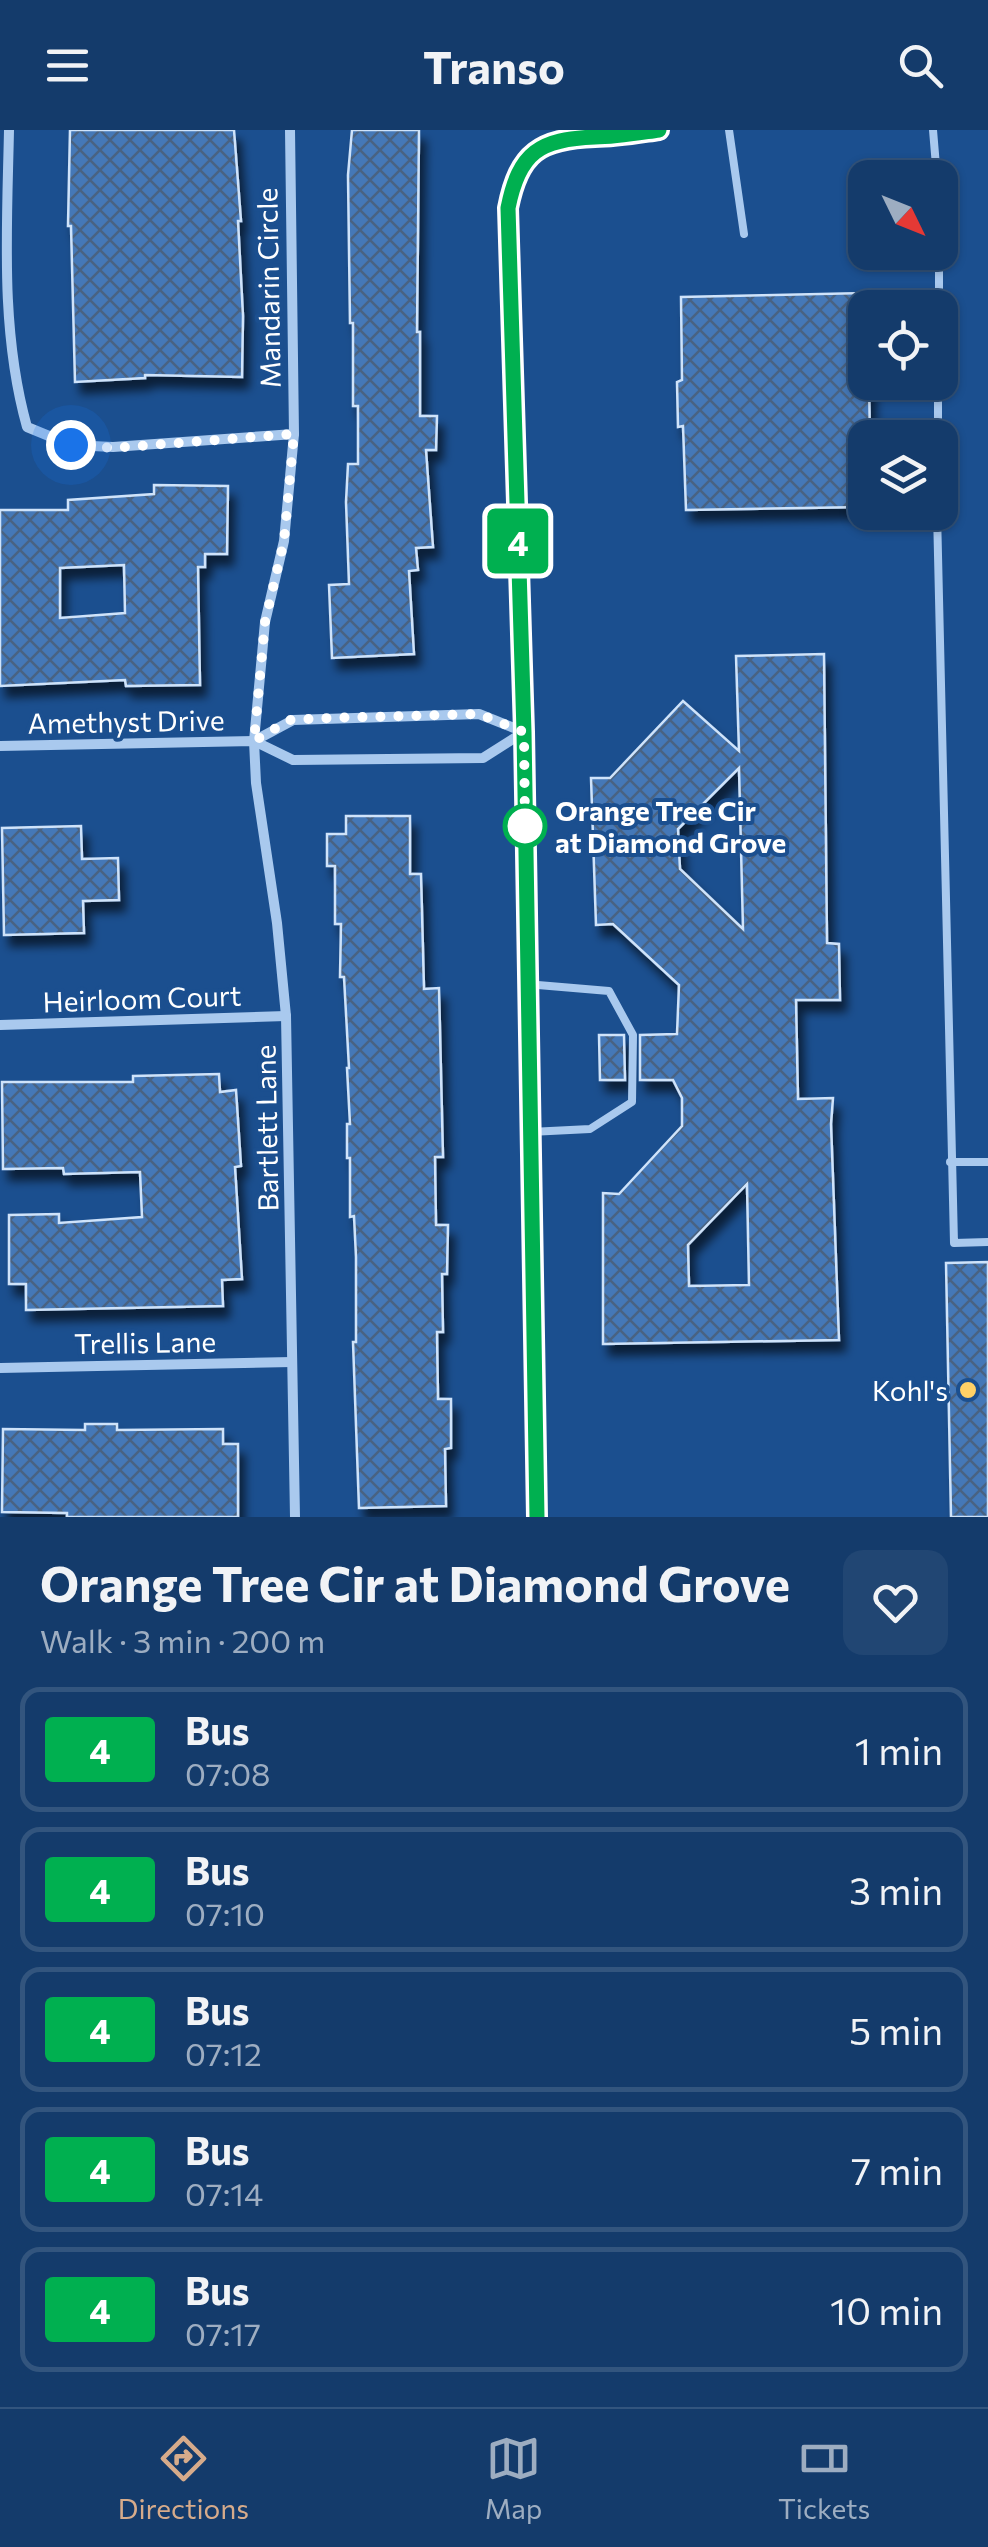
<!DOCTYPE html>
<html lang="en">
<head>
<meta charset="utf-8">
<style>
  :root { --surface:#143b6b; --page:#214673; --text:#f1f3f6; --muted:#9dadc1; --line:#33557e; --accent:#d6ab8b }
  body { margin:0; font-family:Commissioner,sans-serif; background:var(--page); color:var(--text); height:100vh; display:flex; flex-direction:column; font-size:38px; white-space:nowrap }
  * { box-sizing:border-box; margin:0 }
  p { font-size:32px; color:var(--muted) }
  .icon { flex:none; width:55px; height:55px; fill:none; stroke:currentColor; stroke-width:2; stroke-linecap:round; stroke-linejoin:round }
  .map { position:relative; height:1387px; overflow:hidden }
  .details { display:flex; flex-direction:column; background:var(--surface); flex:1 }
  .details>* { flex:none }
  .badge { padding:0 20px; border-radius:8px; font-size:35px; line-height:65px }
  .needle { width:65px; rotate:133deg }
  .buttons { position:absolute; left:848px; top:30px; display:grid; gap:20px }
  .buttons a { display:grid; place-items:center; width:110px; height:110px; border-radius:20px; background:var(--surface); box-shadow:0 2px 8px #0004,0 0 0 2px var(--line); font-size:50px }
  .you { position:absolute; width:50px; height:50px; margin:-25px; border:8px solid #fff; border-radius:50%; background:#1a73e8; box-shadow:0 0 0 15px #1a73e833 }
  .map>.badge { position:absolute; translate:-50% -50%; box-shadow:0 0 0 5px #fff }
  .round { display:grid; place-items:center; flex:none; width:105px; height:105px; border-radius:20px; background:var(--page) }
  .summary { display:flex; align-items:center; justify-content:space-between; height:170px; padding:0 40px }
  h1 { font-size:48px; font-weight:700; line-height:75px }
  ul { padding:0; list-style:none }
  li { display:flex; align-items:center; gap:30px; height:125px; margin:0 20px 15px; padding:0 20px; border:5px solid var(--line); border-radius:20px }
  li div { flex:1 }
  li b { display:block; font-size:38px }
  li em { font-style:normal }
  li .badge { min-width:110px; font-weight:700; text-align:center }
  header { display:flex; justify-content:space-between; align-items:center; height:130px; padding:0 40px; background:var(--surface); font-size:45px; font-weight:700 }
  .tab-bar { display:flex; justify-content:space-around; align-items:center; height:140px; border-top:2px solid var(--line); background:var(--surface); font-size:28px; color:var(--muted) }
  .tab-bar a { display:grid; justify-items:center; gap:5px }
  .tab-bar .active { color:var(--accent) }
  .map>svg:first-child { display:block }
</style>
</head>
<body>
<header><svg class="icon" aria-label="menu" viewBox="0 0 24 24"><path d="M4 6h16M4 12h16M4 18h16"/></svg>Transo<svg class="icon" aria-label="search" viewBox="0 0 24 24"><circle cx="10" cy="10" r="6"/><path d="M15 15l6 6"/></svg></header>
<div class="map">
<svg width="988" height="1387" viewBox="0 0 988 1387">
  <defs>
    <pattern id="building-cross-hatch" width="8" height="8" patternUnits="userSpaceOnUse" patternTransform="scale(2.5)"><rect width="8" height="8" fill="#4478b7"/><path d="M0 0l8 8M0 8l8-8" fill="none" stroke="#486282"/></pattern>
    <filter id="shadow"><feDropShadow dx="6" dy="11" stdDeviation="5" flood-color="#0009"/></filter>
  </defs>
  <rect width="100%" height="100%" fill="#1b4f8f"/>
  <g fill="url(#building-cross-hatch)" stroke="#cfe3fa" stroke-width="2.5" fill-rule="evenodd" filter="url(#shadow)">
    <polygon points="70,0 234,0 241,91 238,91 243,186 242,247 145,245 145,248 75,252 71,96 68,96"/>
    <polygon points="352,0 419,0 417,202 420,202 420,286 437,286 436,320 426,320 433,417 416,418 418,440 409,441 414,524 332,528 329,455 349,454 346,372 348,334 358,334 358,276 353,276 353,193 350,193 348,45"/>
    <polygon points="865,163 865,252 869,252 870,308 865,308 865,377 686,380 683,296 678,297 677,252 682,250 681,167"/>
    <path d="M154,355L228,356L227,424H205V437H198L200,555L126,556L125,550L0,556V380H68V370L154,364ZM124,435L125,483L60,488V438Z"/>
    <path d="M824,524L827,813L839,814L840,870H796L798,969L833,968L831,994L839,1210L603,1214V1063L619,1064L682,996V968L673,950H640V905L677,904L679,855L613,794L596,795L591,648H610L683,571L739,621L736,526ZM739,638L743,799L680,739L678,699ZM747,1054L749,1155L689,1156L688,1115Z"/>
    <polygon points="346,686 410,686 410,744 421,744 424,859 439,858 443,1027 435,1027 436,1095 448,1095 447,1144 442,1144 443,1202 437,1202 438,1269 451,1269 451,1318 445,1319 446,1376 359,1378 353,1212 356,1212 356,1127 354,1086 350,1087 350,1028 347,1028 347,994 350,994 347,938 349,938 344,847 340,847 341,794 335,794 335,736 327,736 327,704 346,704"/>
    <polygon points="81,696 82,729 118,728 119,770 83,771 84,803 4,805 2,698"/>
    <polygon points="599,905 624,905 625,950 600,950"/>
    <polygon points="219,944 220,962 236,960 241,1036 235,1037 242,1149 222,1150 223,1176 26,1180 26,1154 9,1154 9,1085 59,1084 59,1093 142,1087 140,1042 64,1044 63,1038 3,1039 2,952 133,952 133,946"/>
    <polygon points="988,1132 988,1387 951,1387 946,1133"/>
    <polygon points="85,1294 117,1294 117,1300 223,1299 223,1314 238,1314 238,1387 67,1387 67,1383 2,1382 3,1299 85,1300"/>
  </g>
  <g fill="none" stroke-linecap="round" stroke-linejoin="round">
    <g stroke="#a9c9ee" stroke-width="8">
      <polyline points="729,0 744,104"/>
      <polyline points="933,0 937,48"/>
      <polyline points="939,178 939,122"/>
      <polyline points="938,308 938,252"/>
      <polyline points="937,382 954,1113 988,1112"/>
      <polyline points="526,854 609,861 633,905 632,972 590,999 530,1002"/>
      <polyline points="950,1032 988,1032"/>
    </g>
    <g stroke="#a9c9ee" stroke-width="10">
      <path d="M9,0C7,99 0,201 27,297L71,315L113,317L294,304"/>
      <polyline points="290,0 294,304 284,411 265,492 254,611 256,653 277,793 286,886 295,1387"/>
      <polyline points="254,611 293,590 479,584 524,602"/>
      <polyline points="0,616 254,611 293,630 483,628 524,602"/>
      <polyline points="0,895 286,886"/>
      <polyline points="0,1238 292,1232"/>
      <path d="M537,1387L524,602L509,78C519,22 540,9 595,7C616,7 637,3 658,0"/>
    </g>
  </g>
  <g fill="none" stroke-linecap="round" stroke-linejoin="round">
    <g stroke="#fff" stroke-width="22">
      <path id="line" d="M537,1387L524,602L508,78C519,22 540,9 595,7C616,7 638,3 659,0"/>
    </g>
    <use href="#line" stroke="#00b050" stroke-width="15"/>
    <polyline stroke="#fff" stroke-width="10" stroke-dasharray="0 18" points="71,315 113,318 294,304 284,411 265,492 254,611 290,590 329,588 479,584 524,602 525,696"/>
  </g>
  <circle fill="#fff" stroke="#00b050" stroke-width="5" cx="525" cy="696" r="20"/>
  <circle fill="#ffd166" stroke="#1b4f8f" stroke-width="4" cx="968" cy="1260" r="10"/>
  <g text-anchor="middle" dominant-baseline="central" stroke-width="8" stroke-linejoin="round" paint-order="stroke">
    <g font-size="28" fill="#fff" stroke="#1b4f8f">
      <text transform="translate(268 158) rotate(-91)">Mandarin Circle</text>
      <text transform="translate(126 591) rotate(-1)">Amethyst Drive</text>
      <text transform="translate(142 868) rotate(-2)">Heirloom Court</text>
      <text transform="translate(266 998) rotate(-91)">Bartlett Lane</text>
      <text transform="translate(145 1212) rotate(-1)">Trellis Lane</text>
    </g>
    <g font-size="28" font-weight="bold" fill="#fff" stroke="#1b4f8f" text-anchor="start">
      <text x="555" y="680">Orange Tree Cir<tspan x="555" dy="32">at Diamond Grove</tspan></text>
    </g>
    <g font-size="28" fill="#fff" stroke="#1b4f8f" text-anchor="end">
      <text x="948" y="1260">Kohl's</text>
    </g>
  </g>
</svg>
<div class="buttons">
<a><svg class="needle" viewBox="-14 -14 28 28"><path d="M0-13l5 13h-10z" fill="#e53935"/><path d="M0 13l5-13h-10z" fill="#9dadc1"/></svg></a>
<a><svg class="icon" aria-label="locate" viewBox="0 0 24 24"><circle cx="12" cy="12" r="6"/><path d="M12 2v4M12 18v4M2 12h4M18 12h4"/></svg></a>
<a><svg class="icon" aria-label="layers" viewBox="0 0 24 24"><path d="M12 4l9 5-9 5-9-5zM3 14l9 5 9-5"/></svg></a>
</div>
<div class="you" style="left:71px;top:315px"></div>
<b class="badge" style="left:518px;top:411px;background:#00b050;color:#fff">4</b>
</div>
<section class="details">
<div class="summary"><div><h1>Orange Tree Cir at Diamond Grove</h1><p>Walk · 3 min · 200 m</p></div><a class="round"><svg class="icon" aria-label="heart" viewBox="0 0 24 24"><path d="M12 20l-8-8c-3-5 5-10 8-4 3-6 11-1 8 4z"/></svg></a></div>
<ul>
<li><span class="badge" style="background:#00b050;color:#fff">4</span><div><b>Bus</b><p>07:08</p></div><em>1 min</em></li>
<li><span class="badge" style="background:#00b050;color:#fff">4</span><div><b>Bus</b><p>07:10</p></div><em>3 min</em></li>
<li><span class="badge" style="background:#00b050;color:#fff">4</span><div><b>Bus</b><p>07:12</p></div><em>5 min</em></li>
<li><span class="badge" style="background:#00b050;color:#fff">4</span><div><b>Bus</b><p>07:14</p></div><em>7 min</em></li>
<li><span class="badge" style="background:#00b050;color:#fff">4</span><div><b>Bus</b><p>07:17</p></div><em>10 min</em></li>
</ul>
</section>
<nav class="tab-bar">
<a class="active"><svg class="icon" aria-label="directions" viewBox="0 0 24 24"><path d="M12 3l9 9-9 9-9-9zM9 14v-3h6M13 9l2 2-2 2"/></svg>Directions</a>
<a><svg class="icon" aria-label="map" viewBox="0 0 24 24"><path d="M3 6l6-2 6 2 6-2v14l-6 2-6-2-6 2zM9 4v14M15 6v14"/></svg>Map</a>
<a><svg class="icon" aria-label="tickets" viewBox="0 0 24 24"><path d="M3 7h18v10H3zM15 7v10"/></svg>Tickets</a>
</nav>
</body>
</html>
